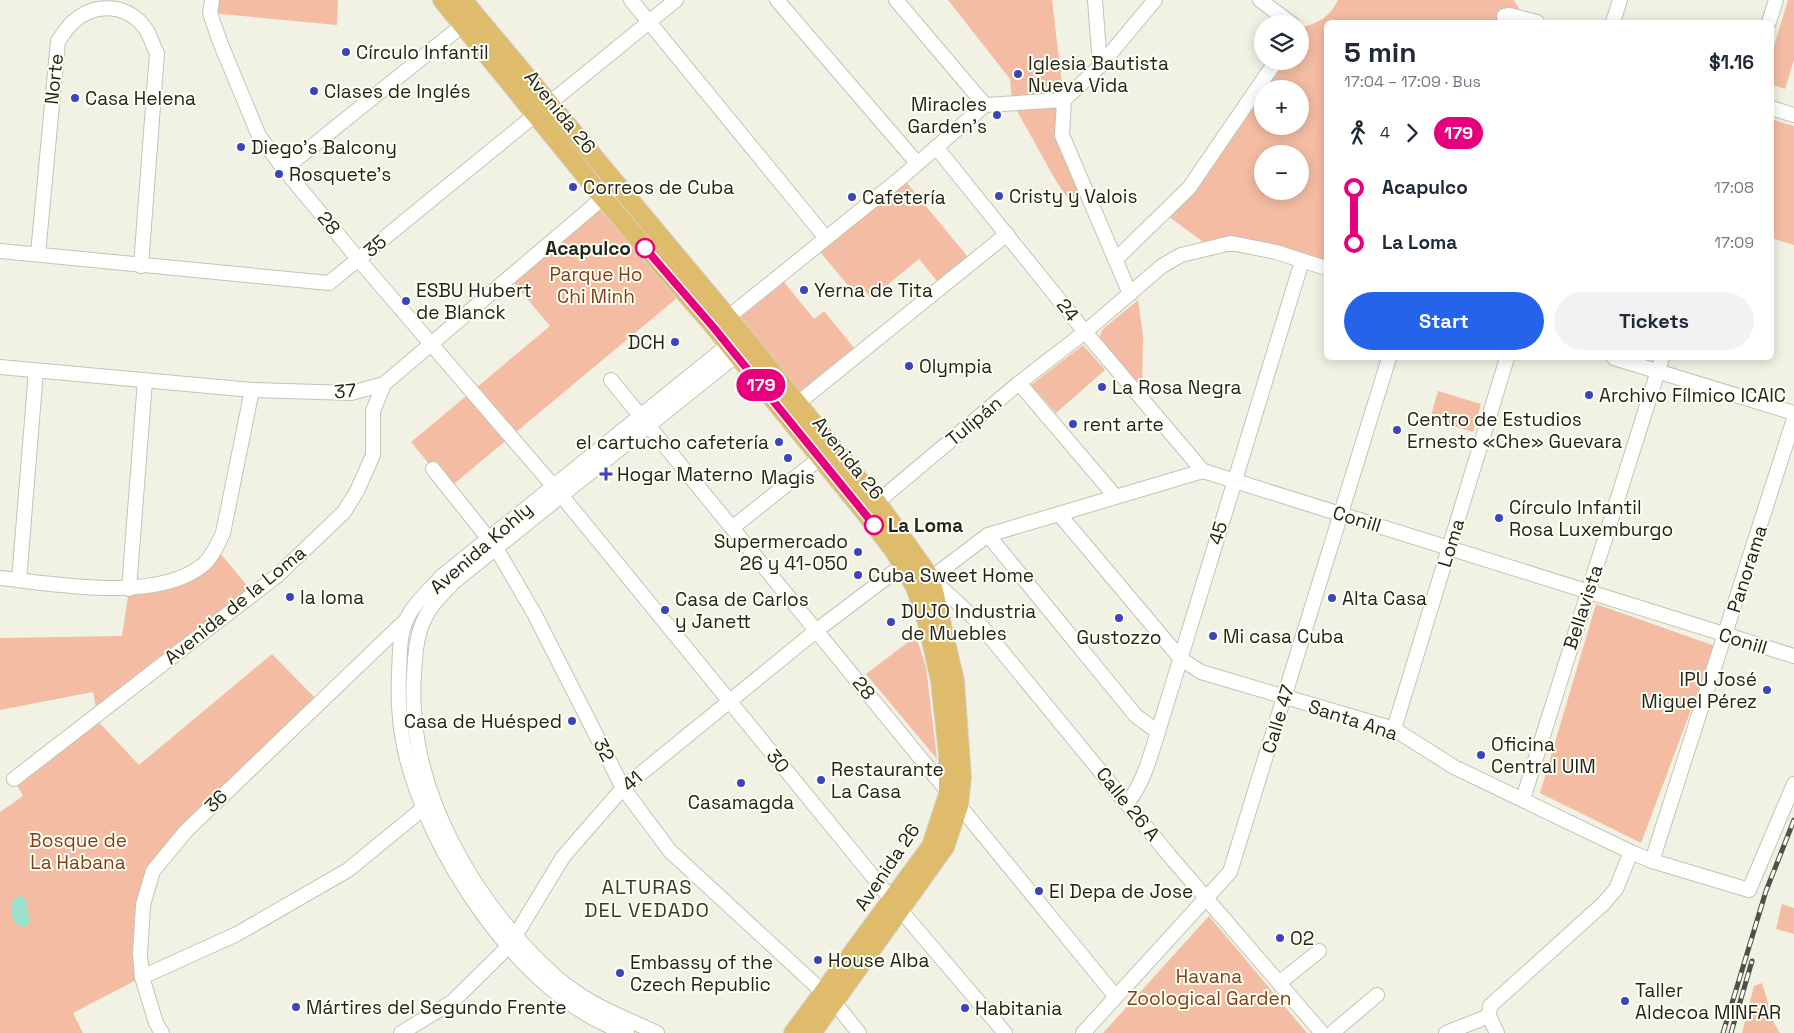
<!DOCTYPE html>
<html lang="en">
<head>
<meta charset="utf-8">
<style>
  :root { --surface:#fff; --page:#f2f2f3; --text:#1f2937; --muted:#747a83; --accent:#2563eb }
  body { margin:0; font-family:"Space Grotesk",sans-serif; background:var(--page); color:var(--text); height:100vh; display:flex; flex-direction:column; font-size:19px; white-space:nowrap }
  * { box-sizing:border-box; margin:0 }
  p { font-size:16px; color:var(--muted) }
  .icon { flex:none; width:28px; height:28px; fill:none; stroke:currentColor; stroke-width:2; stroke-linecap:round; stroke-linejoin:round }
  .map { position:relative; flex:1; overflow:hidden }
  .sheet { position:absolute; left:1324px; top:20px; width:450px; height:340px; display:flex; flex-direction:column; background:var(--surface); border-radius:8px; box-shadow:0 2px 12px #0003 }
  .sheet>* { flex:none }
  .badge { padding:0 10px; border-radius:16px; font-size:18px; line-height:32px }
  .controls { position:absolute; left:1254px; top:15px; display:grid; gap:10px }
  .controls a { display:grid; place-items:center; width:55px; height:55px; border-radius:50%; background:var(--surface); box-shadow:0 2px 12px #0003; font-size:25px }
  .map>.badge { position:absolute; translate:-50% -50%; box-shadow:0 0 0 2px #fff }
  .legs { display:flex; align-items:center; gap:8px; height:55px; padding:0 20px; font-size:16px }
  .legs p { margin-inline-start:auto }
  .headline { display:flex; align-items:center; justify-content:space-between; height:85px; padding:0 20px }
  h1 { font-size:28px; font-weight:700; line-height:38px }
  .primary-button { display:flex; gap:10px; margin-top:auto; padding:10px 20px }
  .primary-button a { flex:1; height:58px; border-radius:30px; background:var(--accent); color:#fff; font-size:20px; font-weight:700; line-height:58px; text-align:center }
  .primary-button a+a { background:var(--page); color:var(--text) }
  ul { padding:0 20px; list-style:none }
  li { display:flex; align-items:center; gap:18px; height:55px; font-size:19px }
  li i { display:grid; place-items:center; width:8px; height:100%; margin:0 6px; background:currentColor }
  li i::after { content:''; width:12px; height:12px; margin:-6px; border:4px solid; border-radius:50%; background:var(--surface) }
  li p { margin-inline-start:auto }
  li:first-child i { background:linear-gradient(#0000 50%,currentColor 0) }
  li:last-child i { background:linear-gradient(currentColor 50%,#0000 0) }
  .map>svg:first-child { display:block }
</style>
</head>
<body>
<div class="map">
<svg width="1794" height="1033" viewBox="0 0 1794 1033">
  <rect width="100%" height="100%" fill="#f1f2e3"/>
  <g fill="#f4bda3" fill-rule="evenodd">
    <polygon points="212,0 338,0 337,25 210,13"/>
    <polygon points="948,0 1052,0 1064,100 1062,135 1085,189 1070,201 1056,181 1012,102 1010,79"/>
    <path d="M1338,0H1514L1525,19L1537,22H1326V268L1276,252L1210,247L1164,213L1276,61H1300V28C1317,24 1330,17 1338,0ZM1262,89H1300V126H1262ZM1262,154H1300V191H1262Z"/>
    <polygon points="1788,0 1794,0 1794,60 1785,89 1771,84 1771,56"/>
    <polygon points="1771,119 1794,126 1794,245 1771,238"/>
    <polygon points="902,177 972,262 941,286 919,259 871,298 863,289 856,295 816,247"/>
    <polygon points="604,199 683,293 449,488 411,442 550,326 510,278"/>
    <polygon points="780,277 814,319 824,311 859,354 798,403 729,318"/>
    <polygon points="1138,300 1143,335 1142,390 1101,343 1100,335 1103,329"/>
    <polygon points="1083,345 1105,370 1056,413 1031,385"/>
    <polygon points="1438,391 1481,404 1473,432 1430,419"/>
    <polygon points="216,548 254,594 97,713 93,692 0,710 0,638 122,636 129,589 185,577"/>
    <polygon points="1596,604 1715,646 1641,843 1540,793"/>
    <polygon points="916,636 926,667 937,759 866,674"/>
    <polygon points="272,654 320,703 153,871 142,977 73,1013 83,1033 0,1033 0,812 23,796 14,779 96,719 139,765"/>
    <polygon points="1782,904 1794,908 1794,934 1776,929"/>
    <polygon points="1209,916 1307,1033 1103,1033"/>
    <polygon points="1762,983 1774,1023 1780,1033 1742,1033 1754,986"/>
  </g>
  <path fill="#9be1ce" d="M19,896L26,898L30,923L24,927C11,925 11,913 12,902Z"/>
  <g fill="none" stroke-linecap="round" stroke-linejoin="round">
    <g stroke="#c2c4b5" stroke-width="16">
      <g id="minor">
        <polyline points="212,0 210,13 220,42 259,136 284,169 359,260 561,495 892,900 1005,1033"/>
        <polyline points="631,0 826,238"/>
        <polyline points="777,0 917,163"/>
        <polyline points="896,0 985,105"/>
        <polyline points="1095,0 1100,66"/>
        <polyline points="1260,0 1292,24"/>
        <polyline points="1504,16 1510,15 1537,22"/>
        <polyline points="1613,22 1620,0"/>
        <polyline points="1769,22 1776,0"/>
        <polyline points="1064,100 1062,135 1130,294"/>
        <polyline points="1064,100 1100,66 1155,0"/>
        <polyline points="1771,108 1794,115"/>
        <polyline points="936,147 1085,332 1203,471"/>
        <polyline points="284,169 469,20"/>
        <polyline points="0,251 329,283 676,0"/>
        <path d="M38,254L58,41C63,35 67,27 73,22C96,1 130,4 147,31C151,38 153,46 157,53L141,266"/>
        <polyline points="1115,260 1189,188 1276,61"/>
        <polyline points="721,323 902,177 985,105 1064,100"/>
        <polyline points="1614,358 1794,413"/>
        <polyline points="0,367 252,390 351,393 384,384 611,191"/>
        <polyline points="611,380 1116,997"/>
        <polyline points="1019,383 1115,496"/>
        <polyline points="798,403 1007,234"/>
        <polyline points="433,469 496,548 535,615 623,788 670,851 824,993"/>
        <polyline points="869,509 1019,383 1085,332 1162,266 1181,255 1231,243 1276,252 1326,268"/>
        <polyline points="1059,514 1181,659 1201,672 1394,729 1454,767 1631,852 1652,861 1749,890 1794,784"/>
        <polyline points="732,528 820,458"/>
        <polyline points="988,535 1136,716 1158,732"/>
        <path d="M0,578C57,584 156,603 203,565C212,557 218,544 223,533L252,390"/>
        <polyline points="19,580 36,371"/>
        <polyline points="129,589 145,381"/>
        <polyline points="1394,729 1507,358"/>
        <polyline points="14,779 278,575 344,512 357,491 373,455 373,411 384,384"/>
        <polyline points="1523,799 1662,358"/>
        <path d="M1127,803C1144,783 1150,756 1158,732L1302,261"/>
        <polyline points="1652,861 1794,419"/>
        <polyline points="142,977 237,934 348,870 431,802"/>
        <polyline points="1279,983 1319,951"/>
        <polyline points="835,1003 859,1033"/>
        <polyline points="1489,1016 1490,1006 1603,904 1616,889 1631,852"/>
        <polyline points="1489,1016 1497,1033"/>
        <polyline points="162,1033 156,1023 142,977 140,954 143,905 153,871 186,831 405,621"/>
        <polyline points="401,1033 452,1002 509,946 563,857 623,788 817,630 903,565"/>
        <path d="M627,1033C521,999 423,847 403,741C399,719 398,696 399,673C400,657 399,636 406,621C412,605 430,590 441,577L737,338"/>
        <path d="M657,1033C617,1014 590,1006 555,976C473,902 406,788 414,674C415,657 416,638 423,622C430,606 442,594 455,581L744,349"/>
        <polyline points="1083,1033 1230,872 1389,358"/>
        <polyline points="1322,1033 1169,855 977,621 931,578 988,535 1203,471 1794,656"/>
        <polyline points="1332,1033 1377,995"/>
        <polyline points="1446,1033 1489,1016"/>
      </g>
    </g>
    <g stroke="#d3d3d2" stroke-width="20">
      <g id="major">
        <polyline points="442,0 604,199 715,328 865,513 894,551 915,587 927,622 940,681 948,755 948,794 931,846 793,1033"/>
        <polyline points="463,0 742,334 877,502 931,578 955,681 962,777 959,806 945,847 812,1033"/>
      </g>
    </g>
    <use href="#minor" stroke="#fff" stroke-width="14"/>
    <use href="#major" stroke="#dfbc6c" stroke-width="18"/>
    <g stroke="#4f5048" stroke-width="5">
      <g id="rail">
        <polyline points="1723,1033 1766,891 1794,820"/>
        <polyline points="1731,1033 1752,961"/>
      </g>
    </g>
    <use href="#rail" stroke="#fefff3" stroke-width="3" stroke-dasharray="9" stroke-linecap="butt"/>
  </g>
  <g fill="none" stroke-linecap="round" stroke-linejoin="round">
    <g stroke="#fff" stroke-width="11">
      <polyline id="line-1" points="645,248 714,328 874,525"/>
    </g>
    <use href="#line-1" stroke="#e6007e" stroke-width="8"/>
  </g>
  <g fill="#3b45b9" stroke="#fefff3" stroke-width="2">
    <circle cx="346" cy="52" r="5"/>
    <circle cx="1018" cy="74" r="5"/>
    <circle cx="314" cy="91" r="5"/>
    <circle cx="75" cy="98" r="5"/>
    <circle cx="997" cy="115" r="5"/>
    <circle cx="241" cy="147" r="5"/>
    <circle cx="279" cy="174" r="5"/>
    <circle cx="573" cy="187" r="5"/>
    <circle cx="999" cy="196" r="5"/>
    <circle cx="852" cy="197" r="5"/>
    <circle cx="804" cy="290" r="5"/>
    <circle cx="406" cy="301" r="5"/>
    <circle cx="675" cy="342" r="5"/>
    <circle cx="909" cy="366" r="5"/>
    <circle cx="1102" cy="387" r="5"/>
    <circle cx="1589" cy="395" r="5"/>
    <circle cx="1073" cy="424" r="5"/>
    <circle cx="1397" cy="430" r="5"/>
    <circle cx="779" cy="442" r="5"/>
    <circle cx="788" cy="458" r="5"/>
    <path d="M603.5 466.5h5v5h5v5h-5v5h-5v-5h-5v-5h5z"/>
    <circle cx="1499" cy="518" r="5"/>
    <circle cx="858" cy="552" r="5"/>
    <circle cx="858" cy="575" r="5"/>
    <circle cx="290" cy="597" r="5"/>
    <circle cx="1332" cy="598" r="5"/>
    <circle cx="665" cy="610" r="5"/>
    <circle cx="1119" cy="618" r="5"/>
    <circle cx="891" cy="622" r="5"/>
    <circle cx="1213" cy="636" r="5"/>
    <circle cx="1767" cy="690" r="5"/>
    <circle cx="572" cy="721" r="5"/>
    <circle cx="1481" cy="755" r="5"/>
    <circle cx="821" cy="780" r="5"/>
    <circle cx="741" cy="783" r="5"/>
    <circle cx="1039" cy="891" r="5"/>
    <circle cx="1280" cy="938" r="5"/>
    <circle cx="818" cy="960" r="5"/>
    <circle cx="620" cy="973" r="5"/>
    <circle cx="1625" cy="1001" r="5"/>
    <circle cx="296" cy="1007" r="5"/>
    <circle cx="965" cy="1008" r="5"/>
  </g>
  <g fill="#fff" stroke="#e6007e" stroke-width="2.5">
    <circle cx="645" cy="248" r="9"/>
    <circle cx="874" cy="525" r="9"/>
  </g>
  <g text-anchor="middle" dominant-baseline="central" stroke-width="4" stroke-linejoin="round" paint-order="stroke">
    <g font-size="19" fill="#23241e" stroke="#fefff3" text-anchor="start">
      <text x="356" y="52">Círculo Infantil</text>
      <text x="1028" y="63">Iglesia Bautista<tspan x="1028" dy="22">Nueva Vida</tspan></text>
      <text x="324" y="91">Clases de Inglés</text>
      <text x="85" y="98">Casa Helena</text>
      <text x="987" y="104" text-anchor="end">Miracles<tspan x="987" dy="22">Garden's</tspan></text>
      <text x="251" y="147">Diego's Balcony</text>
      <text x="289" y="174">Rosquete's</text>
      <text x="583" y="187">Correos de Cuba</text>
      <text x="1009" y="196">Cristy y Valois</text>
      <text x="862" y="197">Cafetería</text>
      <text x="416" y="290">ESBU Hubert<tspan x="416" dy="22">de Blanck</tspan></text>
      <text x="814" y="290">Yerna de Tita</text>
      <text x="665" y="342" text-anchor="end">DCH</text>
      <text x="919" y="366">Olympia</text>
      <text x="1112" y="387">La Rosa Negra</text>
      <text x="1599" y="395">Archivo Fílmico ICAIC</text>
      <text x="1407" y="419">Centro de Estudios<tspan x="1407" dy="22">Ernesto «Che» Guevara</tspan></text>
      <text x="1083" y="424">rent arte</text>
      <text x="769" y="442" text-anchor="end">el cartucho cafetería</text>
      <text x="617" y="474">Hogar Materno</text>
      <text x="788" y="477" text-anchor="middle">Magis</text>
      <text x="1509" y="507">Círculo Infantil<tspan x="1509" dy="22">Rosa Luxemburgo</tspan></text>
      <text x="848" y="541" text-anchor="end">Supermercado<tspan x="848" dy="22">26 y 41-050</tspan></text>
      <text x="868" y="575">Cuba Sweet Home</text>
      <text x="300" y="597">la loma</text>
      <text x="1342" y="598">Alta Casa</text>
      <text x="675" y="599">Casa de Carlos<tspan x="675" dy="22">y Janett</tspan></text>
      <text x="901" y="611">DUJO Industria<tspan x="901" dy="22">de Muebles</tspan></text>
      <text x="1223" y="636">Mi casa Cuba</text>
      <text x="1119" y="637" text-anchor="middle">Gustozzo</text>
      <text x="1757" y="679" text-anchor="end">IPU José<tspan x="1757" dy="22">Miguel Pérez</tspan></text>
      <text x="562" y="721" text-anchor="end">Casa de Huésped</text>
      <text x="1491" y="744">Oficina<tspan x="1491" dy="22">Central UIM</tspan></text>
      <text x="831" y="769">Restaurante<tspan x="831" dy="22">La Casa</tspan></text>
      <text x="741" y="802" text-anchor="middle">Casamagda</text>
      <text x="1049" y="891">El Depa de Jose</text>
      <text x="1290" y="938">O2</text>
      <text x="828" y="960">House Alba</text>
      <text x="630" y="962">Embassy of the<tspan x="630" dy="22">Czech Republic</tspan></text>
      <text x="1635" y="990">Taller<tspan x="1635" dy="22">Aldecoa MINFAR</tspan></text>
      <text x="306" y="1007">Mártires del Segundo Frente</text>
      <text x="975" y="1008">Habitania</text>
    </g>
    <g font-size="19" fill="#23241e" stroke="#fefff3">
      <text transform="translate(54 79) rotate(-84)">Norte</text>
      <text transform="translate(560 112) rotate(51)">Avenida 26</text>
      <text transform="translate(329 223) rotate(51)">28</text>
      <text transform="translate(375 246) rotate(-40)">35</text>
      <text transform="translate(1068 310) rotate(52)">24</text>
      <text transform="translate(345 391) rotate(-5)">37</text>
      <text transform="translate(974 421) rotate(-40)">Tulipán</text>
      <text transform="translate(848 458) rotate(51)">Avenida 26</text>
      <text transform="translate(1357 519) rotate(17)">Conill</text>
      <text transform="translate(1218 533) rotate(-73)">45</text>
      <text transform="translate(1451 543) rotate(-73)">Loma</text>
      <text transform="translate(481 548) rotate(-41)">Avenida Kohly</text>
      <text transform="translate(1747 569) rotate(-72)">Panorama</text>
      <text transform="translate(235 605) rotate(-39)">Avenida de la Loma</text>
      <text transform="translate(1583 607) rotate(-72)">Bellavista</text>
      <text transform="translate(1743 641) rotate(17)">Conill</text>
      <text transform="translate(864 688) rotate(51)">28</text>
      <text transform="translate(1278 719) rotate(-73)">Calle 47</text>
      <text transform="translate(1353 720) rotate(18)">Santa Ana</text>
      <text transform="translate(604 750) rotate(63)">32</text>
      <text transform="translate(778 761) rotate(51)">30</text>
      <text transform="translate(632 781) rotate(-42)">41</text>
      <text transform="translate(216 801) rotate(-45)">36</text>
      <text transform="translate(1128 804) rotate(51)">Calle 26 A</text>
      <text transform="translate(887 867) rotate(-56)">Avenida 26</text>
    </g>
    <g font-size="19" font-weight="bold" fill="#23241e" stroke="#fefff3" text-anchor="end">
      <text x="631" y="248">Acapulco</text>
      <text x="888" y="525" text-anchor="start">La Loma</text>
    </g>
    <g font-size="19" fill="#813e19" stroke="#fefff3">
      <text x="596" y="274">Parque Ho<tspan x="596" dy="22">Chi Minh</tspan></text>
      <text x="78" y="840">Bosque de<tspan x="78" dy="22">La Habana</tspan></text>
      <text x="1209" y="976">Havana<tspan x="1209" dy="22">Zoological Garden</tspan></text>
    </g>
    <g font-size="20" letter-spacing="1" fill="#393a2e" stroke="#fefff3">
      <text x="647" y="887">ALTURAS<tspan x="647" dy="23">DEL VEDADO</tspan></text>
    </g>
  </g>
</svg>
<div class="controls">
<a><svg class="icon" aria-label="layers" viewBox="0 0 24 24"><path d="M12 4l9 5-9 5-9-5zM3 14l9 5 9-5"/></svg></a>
<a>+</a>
<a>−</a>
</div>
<b class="badge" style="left:761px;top:385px;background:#e6007e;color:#fff">179</b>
<section class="sheet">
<div class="headline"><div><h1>5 min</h1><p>17:04 – 17:09 · Bus</p></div><b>$1.16</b></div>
<div class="legs"><svg class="icon" aria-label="walk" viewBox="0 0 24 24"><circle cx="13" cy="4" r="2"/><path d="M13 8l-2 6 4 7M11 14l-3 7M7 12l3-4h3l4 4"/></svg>4<svg class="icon" aria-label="forward" viewBox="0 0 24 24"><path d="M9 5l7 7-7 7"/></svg><b class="badge" style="background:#e6007e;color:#fff">179</b></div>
<ul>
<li><i style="color:#e6007e"></i><b>Acapulco</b><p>17:08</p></li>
<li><i style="color:#e6007e"></i><b>La Loma</b><p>17:09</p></li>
</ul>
<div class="primary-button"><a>Start</a><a>Tickets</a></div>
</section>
</div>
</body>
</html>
